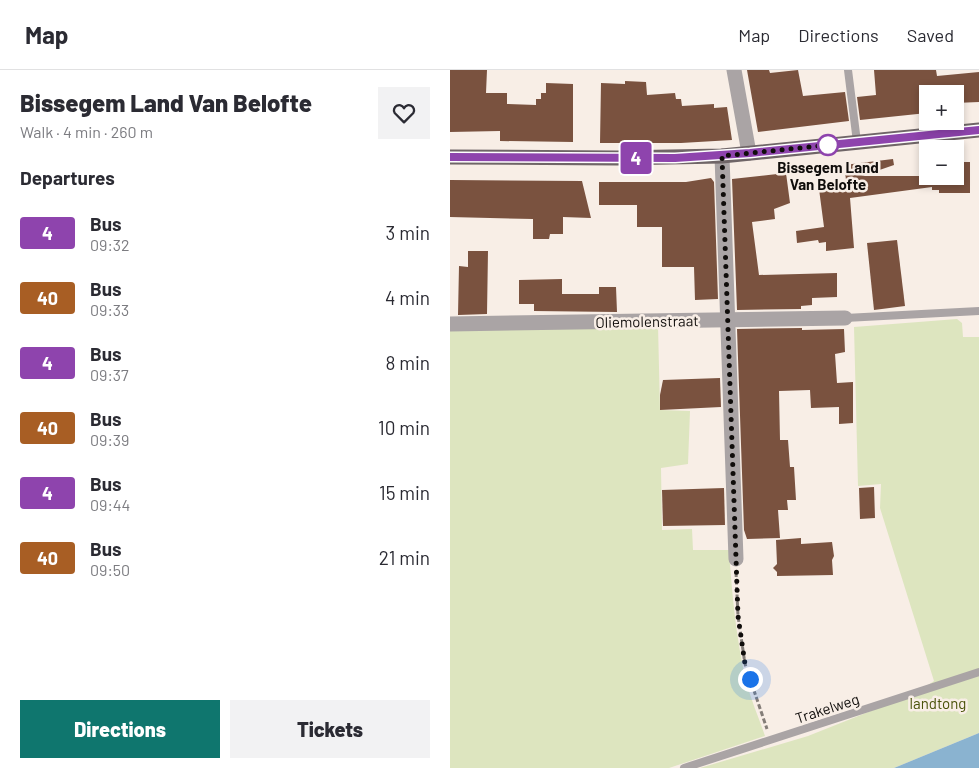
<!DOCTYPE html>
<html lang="en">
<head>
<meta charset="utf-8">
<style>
  :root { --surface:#fff; --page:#f2f2f3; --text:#2b2b33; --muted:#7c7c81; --line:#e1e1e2; --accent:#0f766e }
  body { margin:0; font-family:Barlow,sans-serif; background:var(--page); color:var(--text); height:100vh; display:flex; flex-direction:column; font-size:19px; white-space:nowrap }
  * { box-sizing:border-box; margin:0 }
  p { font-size:16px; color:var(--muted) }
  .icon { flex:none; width:28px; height:28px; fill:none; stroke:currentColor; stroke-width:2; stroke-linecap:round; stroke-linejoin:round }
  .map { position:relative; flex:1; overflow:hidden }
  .details { display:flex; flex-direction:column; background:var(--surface); width:450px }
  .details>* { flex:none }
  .badge { padding:0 10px; border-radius:4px; font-size:18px; line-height:32px }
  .controls { position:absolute; left:469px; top:15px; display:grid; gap:10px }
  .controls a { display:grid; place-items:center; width:45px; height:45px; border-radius:0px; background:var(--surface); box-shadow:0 2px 8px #0003; font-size:25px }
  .you { position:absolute; width:25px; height:25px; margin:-12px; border:4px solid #fff; border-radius:50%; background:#1a73e8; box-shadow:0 0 0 8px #1a73e833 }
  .map>.badge { position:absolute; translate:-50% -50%; box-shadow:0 0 0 2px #fff }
  h2 { padding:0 20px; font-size:19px; line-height:45px }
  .round { display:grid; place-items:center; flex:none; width:52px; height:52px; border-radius:0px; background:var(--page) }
  .head { display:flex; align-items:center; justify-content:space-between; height:85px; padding:0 20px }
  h1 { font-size:24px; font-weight:800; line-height:38px }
  .cta { display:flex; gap:10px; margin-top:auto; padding:10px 20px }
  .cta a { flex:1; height:58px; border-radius:0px; background:var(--accent); color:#fff; font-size:20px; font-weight:800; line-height:58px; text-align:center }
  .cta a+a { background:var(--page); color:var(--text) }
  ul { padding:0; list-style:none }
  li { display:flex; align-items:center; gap:15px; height:65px; padding:0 20px }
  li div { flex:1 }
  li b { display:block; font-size:19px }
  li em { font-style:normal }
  li .badge { min-width:55px; font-weight:700; text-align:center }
  header { display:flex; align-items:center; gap:30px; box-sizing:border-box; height:70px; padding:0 25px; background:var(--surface); border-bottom:1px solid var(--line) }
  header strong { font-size:24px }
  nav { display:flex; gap:28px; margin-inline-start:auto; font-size:18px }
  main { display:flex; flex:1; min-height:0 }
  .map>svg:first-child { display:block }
</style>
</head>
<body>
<header>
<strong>Map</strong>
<nav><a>Map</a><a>Directions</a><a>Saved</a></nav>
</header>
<main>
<section class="details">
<div class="head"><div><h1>Bissegem Land Van Belofte</h1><p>Walk · 4 min · 260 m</p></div><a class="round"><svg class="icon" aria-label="heart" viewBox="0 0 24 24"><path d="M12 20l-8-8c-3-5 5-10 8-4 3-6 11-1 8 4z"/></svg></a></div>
<h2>Departures</h2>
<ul>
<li><span class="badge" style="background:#8e44ad;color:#fff">4</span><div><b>Bus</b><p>09:32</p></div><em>3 min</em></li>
<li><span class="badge" style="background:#a85e24;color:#fff">40</span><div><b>Bus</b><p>09:33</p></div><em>4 min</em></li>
<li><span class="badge" style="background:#8e44ad;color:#fff">4</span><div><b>Bus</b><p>09:37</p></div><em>8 min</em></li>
<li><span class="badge" style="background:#a85e24;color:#fff">40</span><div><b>Bus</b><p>09:39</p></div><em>10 min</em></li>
<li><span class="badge" style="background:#8e44ad;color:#fff">4</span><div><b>Bus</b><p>09:44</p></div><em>15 min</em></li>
<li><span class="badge" style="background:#a85e24;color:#fff">40</span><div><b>Bus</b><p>09:50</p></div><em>21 min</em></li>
</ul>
<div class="cta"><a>Directions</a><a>Tickets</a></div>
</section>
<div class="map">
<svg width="529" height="698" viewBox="0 0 529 698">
  <rect width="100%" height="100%" fill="#f8eee6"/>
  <g fill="#dde5bf">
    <polygon points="507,249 512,253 513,267 529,267 529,663 444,698 250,698 358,666 466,623 484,611 430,438 431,414 408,416 404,257"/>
    <path d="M208,255L210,340L240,341L238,394L211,398L212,460L242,459L243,480H279C282,524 286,568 296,611C301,630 309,648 315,666L219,698H0V261Z"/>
  </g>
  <polygon fill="#8ab3d0" points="529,663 529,698 444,698"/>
  <g fill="#7a523f">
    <polygon points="0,0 37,0 36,23 57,23 57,34 86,35 86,29 91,29 91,23 96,23 96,13 123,14 123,72 50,71 50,61 0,62"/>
    <polygon points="297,0 319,0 320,3 348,0 353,26 395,22 399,51 308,62"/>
    <polygon points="424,0 486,0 487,6 529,2 529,32 505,33 505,24 478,24 477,43 410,50 407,27 426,25"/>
    <polygon points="175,11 196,12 197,25 225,23 226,29 231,29 232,36 264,34 264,38 277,37 282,70 231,73 150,73 151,13 175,14"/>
    <polygon points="443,89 444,95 412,106 505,106 505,92 520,92 520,123 489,123 489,120 482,120 482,117 400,128 404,178 376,181 376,172 369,173 368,170 347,173 346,161 374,157 369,119 397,117 394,95"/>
    <polygon points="336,103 340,133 324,139 325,149 302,152 309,205 387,203 387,227 362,228 362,235 351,236 351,239 287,240 282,109"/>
    <polygon points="261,108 264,112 268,229 245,230 244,197 212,197 212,157 187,157 187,135 149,135 149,112 236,112"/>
    <polygon points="0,110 132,111 141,148 113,147 113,164 100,164 99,169 83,169 83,149 0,147"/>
    <polygon points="447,170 455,236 424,240 417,173"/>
    <polygon points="18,181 38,181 37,244 8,245 9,196 18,197"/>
    <polygon points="112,209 112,224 149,224 149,217 166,217 167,242 84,241 84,234 69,234 69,210"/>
    <polygon points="352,258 352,260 394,259 395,282 385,284 387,313 403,312 403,353 389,354 389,337 361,338 360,320 329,321 330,370 338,370 340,397 344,397 346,430 337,430 338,440 328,440 330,468 297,469 294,460 287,259"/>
    <polygon points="270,308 271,337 210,340 210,325 213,310"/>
    <polygon points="424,417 425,448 410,449 409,418"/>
    <polygon points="274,418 275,455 213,456 212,420"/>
    <polygon points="351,468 351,474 382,472 384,486 382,490 383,505 327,506 327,502 323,498 327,494 326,470"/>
  </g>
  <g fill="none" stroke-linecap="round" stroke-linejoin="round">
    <polyline stroke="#847d78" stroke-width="3" stroke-dasharray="5 2.5" stroke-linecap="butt" points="286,502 288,546 295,594 317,659"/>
    <g stroke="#aaa4a5" stroke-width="8">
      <polyline points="398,0 407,72"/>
      <polyline points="395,248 529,241"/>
      <polyline points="234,698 529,602"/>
    </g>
    <g stroke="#aaa4a5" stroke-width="15">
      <polyline points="284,0 299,83"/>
      <polyline points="272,86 286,489"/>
      <polyline points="0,254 395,248"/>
    </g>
    <polyline stroke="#6f6567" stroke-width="15" points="0,87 167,88 272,86 529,60"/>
  </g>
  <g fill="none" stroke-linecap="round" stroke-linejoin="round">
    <g stroke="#fff" stroke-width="11">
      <polyline id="line" points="0,87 225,88 300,83 529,60"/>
    </g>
    <use href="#line" stroke="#8e44ad" stroke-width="8"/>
    <polyline stroke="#100d0b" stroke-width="5" stroke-dasharray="0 9" points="300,609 295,594 288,546 272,86 378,75"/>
  </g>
  <circle fill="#fff" stroke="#8e44ad" stroke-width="2.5" cx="378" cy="75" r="10"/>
  <g text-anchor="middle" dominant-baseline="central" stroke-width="5" stroke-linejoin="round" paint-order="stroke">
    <g font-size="15" font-weight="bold" fill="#100d0b" stroke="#f8eee6">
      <text x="378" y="97">Bissegem Land<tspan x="378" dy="17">Van Belofte</tspan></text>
    </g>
    <g font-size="15" fill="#100d0b" stroke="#f8eee6">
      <text transform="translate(197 251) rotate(-1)">Oliemolenstraat</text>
      <text transform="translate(377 638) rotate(-18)">Trakelweg</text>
    </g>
    <g font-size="15" fill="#4a5209" stroke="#f8eee6">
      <text x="488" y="633">landtong</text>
    </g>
  </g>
</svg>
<div class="controls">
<a>+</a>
<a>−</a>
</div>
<div class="you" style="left:300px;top:609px"></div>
<b class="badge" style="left:186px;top:88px;background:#8e44ad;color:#fff">4</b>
</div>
</main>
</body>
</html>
